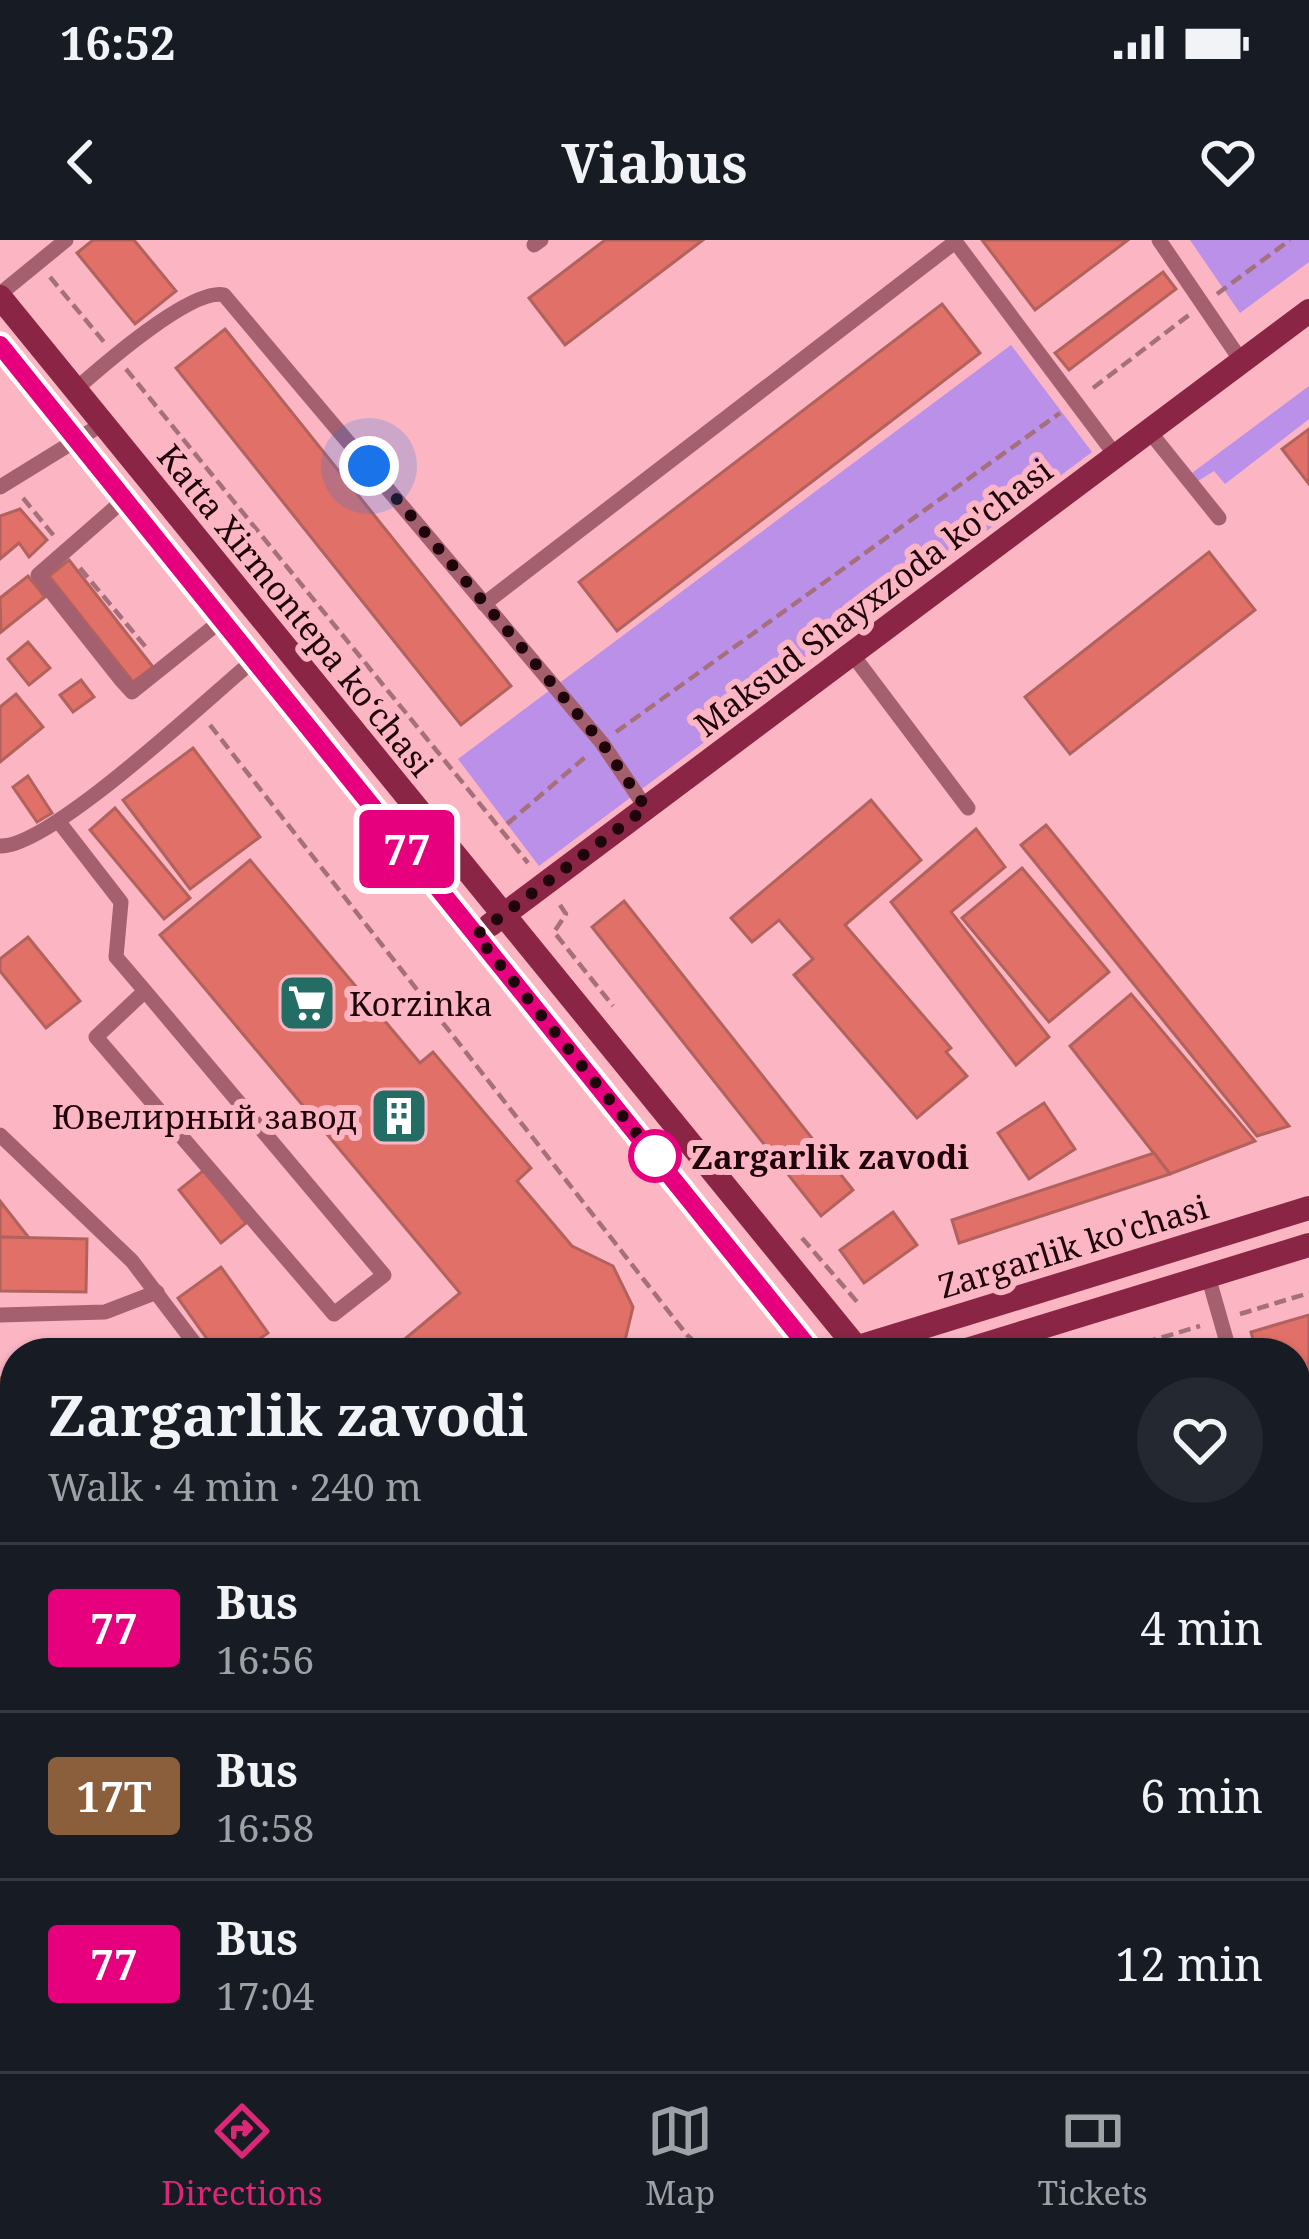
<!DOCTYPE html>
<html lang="en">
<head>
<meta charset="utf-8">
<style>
  :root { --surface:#171b24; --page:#242831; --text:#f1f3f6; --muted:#9ea1a6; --line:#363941; --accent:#db2777 }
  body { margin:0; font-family:"Noto Serif",serif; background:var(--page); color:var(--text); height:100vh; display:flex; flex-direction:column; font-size:45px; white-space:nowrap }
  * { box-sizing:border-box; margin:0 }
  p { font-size:39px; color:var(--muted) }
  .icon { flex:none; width:66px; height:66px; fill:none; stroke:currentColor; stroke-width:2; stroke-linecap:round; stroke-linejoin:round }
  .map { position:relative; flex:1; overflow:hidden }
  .panel { position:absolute; left:0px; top:1098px; width:1311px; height:735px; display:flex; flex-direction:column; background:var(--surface); border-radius:48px 48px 0 0; box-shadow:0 3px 9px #0004 }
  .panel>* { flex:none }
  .badge { padding:0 24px; border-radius:9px; font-size:42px; line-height:78px }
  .you { position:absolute; width:60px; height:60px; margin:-30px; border:9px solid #fff; border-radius:50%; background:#1a73e8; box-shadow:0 0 0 18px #1a73e833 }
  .map>.badge { position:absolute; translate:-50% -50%; box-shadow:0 0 0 6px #fff }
  .round { display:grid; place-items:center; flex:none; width:126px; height:126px; border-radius:63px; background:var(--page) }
  .head { display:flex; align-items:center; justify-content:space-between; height:204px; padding:0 48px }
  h1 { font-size:57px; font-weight:700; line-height:90px }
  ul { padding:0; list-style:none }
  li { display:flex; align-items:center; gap:36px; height:168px; padding:0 48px; border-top:3px solid var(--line) }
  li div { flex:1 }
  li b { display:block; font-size:45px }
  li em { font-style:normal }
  li .badge { min-width:132px; font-weight:700; text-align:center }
  .status { display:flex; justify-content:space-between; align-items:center; height:84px; padding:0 60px; background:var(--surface); direction:ltr }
  .status svg { height:33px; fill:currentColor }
  header { display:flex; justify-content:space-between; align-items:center; height:156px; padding:0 48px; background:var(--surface); font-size:54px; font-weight:700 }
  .menu { display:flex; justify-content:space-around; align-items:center; height:168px; border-top:3px solid var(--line); background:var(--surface); font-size:33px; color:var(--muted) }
  .menu a { display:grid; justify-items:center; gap:6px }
  .menu .current { color:var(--accent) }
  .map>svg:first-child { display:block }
</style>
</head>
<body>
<div class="status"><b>16:52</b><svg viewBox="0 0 49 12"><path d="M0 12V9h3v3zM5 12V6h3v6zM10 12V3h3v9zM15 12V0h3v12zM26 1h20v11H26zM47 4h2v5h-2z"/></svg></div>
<header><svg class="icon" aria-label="back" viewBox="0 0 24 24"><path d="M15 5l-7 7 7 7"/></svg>Viabus<svg class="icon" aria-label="heart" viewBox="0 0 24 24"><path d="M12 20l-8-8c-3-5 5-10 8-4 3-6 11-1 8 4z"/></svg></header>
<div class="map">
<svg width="1309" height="1831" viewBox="0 0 1309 1831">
  <rect width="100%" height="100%" fill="#fbb5c3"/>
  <g fill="#ba90e8">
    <polygon points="1190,0 1309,0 1309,22 1240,73"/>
    <polygon points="1011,105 1092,212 539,626 458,519"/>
    <polygon points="1309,146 1309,179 1225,244 1214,231 1198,241 1192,233"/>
  </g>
  <g fill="#e17068" stroke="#b2625c" stroke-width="3">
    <polygon points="93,0 134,0 176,51 135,84 77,13"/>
    <polygon points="605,0 703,0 565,105 529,58"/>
    <polygon points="982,0 1128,0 1035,70"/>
    <polygon points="1163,32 1176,49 1069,130 1055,113"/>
    <polygon points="942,64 980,113 617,391 579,342"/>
    <polygon points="225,89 511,446 461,485 176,128"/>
    <polygon points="1309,189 1309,244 1282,209"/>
    <polygon points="20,269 47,300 29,317 19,303 0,319 0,276"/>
    <polygon points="1209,312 1255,370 1070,514 1025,457"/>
    <polygon points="69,320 153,427 133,442 49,336"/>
    <polygon points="28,336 45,357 1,392 0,358"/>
    <polygon points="28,402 50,428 29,445 8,419"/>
    <polygon points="81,440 94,457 73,472 60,455"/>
    <polygon points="16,454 43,487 0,522 0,467"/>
    <polygon points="193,508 260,597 190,649 123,560"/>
    <polygon points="28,536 52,573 37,582 13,547"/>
    <polygon points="871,560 921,620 845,685 951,808 946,812 967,836 917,878 794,735 813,719 779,680 752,702 731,678"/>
    <polygon points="115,568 190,658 164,679 90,590"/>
    <polygon points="1046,585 1064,607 1289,886 1257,896 1021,605"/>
    <polygon points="976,589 1005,627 951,672 1049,797 1016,825 891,662"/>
    <polygon points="250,620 420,823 433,812 531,928 517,941 572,1006 613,1026 633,1067 622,1113 388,1113 460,1053 160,695"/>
    <polygon points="1022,628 1109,732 1049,782 962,678"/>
    <polygon points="624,661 853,950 821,976 592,687"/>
    <polygon points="28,697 80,761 46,788 0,731 0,719"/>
    <polygon points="1131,754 1255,901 1170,934 1070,806"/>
    <polygon points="1044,863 1075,909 1029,939 998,893"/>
    <polygon points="1154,913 1170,934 959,1003 952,980"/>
    <polygon points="204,930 246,983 221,1003 179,950"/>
    <polygon points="0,961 29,998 0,997"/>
    <polygon points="893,972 917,1005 864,1043 840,1010"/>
    <polygon points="0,997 87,999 86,1052 0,1051"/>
    <polygon points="221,1027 268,1093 239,1113 217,1113 178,1058"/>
    <polygon points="1309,1075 1309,1177 1296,1181 1296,1113 1257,1113 1251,1092"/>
    <rect x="0" y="1138" width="15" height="66"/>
    <rect x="2" y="1247" width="13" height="122"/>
    <polygon points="1309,1282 1309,1348 1296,1358 1296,1292"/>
    <polygon points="1296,1484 1309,1501 1309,1584 1296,1566"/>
    <polygon points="15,1745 17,1818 0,1831 0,1757"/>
    <polygon points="144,1818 263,1818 246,1831 127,1831"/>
    <polygon points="535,1818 567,1818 550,1831"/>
    <polygon points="627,1818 658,1818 658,1823 647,1831 609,1831"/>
    <polygon points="822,1818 913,1818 895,1831 805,1831"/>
    <polygon points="1120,1818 1137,1818 1147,1831 1102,1831"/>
  </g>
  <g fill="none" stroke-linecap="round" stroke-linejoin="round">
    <g stroke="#a5707b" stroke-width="4.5" stroke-dasharray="12 6" stroke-linecap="butt">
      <polyline points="50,37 104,102"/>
      <polyline points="1217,54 1290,0"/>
      <polyline points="126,129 528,623"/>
      <polyline points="1093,148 1189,75"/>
      <polyline points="23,258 54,296"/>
      <polyline points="80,328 149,411"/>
      <polyline points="210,485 687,1095 707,1113"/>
      <polyline points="616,492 1060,173"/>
      <polyline points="507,584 589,514"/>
      <polyline points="560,665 566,674 554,692 613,766"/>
      <polyline points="802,998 858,1063"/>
      <polyline points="1240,1074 1309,1053"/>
      <polyline points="1110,1113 1200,1086"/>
      <polyline points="1221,1818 1230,1831"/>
    </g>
    <g stroke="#a56070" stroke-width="15">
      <polyline points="954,0 1116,216"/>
      <polyline points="1159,0 1242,122"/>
      <polyline points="534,5 541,0"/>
      <polyline points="0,54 66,0"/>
      <path d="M76,149C102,126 192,47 224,55L602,503L646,568"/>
      <polyline points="1149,191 1219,278"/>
      <polyline points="0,247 104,183"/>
      <polyline points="125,259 38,335 122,441 132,452 222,380"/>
      <polyline points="484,364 955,2"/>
      <polyline points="852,414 968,568"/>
      <polyline points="59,582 121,662 116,717 145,751 384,1035 334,1074 96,797 145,751"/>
      <path d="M0,606C50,608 208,458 254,420"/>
      <polyline points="0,895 132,1021 202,1113"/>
      <polyline points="1208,1036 1230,1113"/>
      <polyline points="0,1075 105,1072 157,1052"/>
      <polyline points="0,1213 4,1213"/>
      <polyline points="0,1394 15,1395"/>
      <polyline points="1296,1410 1309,1400"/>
      <polyline points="1296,1427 1309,1444"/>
      <polyline points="29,1831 45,1818"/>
      <polyline points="271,1831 286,1818"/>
      <polyline points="442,1831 450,1824"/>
      <polyline points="575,1831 588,1818"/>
      <polyline points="677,1831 692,1818"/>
      <polyline points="777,1831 794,1818"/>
      <polyline points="996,1831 1014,1818"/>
    </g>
    <polyline stroke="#a56070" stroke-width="24" points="337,1818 348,1831"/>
    <g stroke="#8b2546" stroke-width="24">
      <polyline points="0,57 861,1113"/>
      <polyline points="0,105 813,1113"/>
      <polyline points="490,685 1309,71"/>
      <polyline points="839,1113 1309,968"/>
      <polyline points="957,1113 1309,1005"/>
      <polyline points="0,1592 15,1580"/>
      <polyline points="0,1641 15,1629"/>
      <polyline points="1296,1723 1309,1742"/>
      <polyline points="1296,1786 1309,1803"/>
    </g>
  </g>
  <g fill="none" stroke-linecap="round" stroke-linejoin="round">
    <g stroke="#fff" stroke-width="27">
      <polyline id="line" points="0,105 813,1113"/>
    </g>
    <use href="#line" stroke="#e6007e" stroke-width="18"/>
    <polyline stroke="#20040b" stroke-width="12" stroke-dasharray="0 21.6" points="369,226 602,503 646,568 476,695 655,916"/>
  </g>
  <defs>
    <g id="supermarket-square" transform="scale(3)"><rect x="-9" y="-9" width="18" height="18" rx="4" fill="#246d65" stroke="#fbb5c3"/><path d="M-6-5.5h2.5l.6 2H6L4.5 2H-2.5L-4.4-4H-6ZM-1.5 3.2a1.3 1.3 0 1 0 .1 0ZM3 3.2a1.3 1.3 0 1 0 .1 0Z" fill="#fff"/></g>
    <g id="building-square" transform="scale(3)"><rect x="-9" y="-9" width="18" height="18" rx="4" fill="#246d65" stroke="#fbb5c3"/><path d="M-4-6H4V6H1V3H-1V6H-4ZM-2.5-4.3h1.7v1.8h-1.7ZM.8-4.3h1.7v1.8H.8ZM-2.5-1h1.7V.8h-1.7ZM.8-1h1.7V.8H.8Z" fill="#fff"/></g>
  </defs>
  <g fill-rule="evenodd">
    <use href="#supermarket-square" x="307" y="763"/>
    <use href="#building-square" x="399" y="876"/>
  </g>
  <circle fill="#fff" stroke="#e6007e" stroke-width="6" cx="655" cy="916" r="24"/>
  <g text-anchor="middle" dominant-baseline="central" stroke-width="12" stroke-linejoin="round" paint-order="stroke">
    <g font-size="33" fill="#20040b" stroke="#fbb5c3">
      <text transform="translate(873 357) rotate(-37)">Maksud Shayxzoda ko'chasi</text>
      <text transform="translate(296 370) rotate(51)">Katta Xirmontepa koʻchasi</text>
      <text transform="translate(1073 1006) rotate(-17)">Zargarlik ko'chasi</text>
    </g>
    <g font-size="33" fill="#20040b" stroke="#fbb5c3" text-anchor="start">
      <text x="349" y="763">Korzinka</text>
      <text x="357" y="876" text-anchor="end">Ювелирный завод</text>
    </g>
    <g font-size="33" font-weight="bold" fill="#20040b" stroke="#fbb5c3" text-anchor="start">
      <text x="691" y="916">Zargarlik zavodi</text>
    </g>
  </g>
</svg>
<div class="you" style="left:369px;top:226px"></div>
<b class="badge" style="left:407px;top:609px;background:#e6007e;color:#fff">77</b>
<section class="panel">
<div class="head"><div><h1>Zargarlik zavodi</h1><p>Walk · 4 min · 240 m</p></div><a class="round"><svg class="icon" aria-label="heart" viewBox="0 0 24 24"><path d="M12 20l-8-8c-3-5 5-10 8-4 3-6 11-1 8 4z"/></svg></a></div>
<ul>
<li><span class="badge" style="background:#e6007e;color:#fff">77</span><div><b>Bus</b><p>16:56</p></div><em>4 min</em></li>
<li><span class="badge" style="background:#8b5e3c;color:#fff">17T</span><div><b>Bus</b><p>16:58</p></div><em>6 min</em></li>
<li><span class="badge" style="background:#e6007e;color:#fff">77</span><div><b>Bus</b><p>17:04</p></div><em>12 min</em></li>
</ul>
</section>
</div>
<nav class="menu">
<a class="current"><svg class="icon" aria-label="directions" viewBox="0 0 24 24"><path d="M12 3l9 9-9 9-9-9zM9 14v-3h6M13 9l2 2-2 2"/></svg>Directions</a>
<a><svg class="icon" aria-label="map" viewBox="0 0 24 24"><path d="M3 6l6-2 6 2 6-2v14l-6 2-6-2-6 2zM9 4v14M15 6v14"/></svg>Map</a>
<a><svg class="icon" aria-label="tickets" viewBox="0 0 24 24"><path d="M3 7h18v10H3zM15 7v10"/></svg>Tickets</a>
</nav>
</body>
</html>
